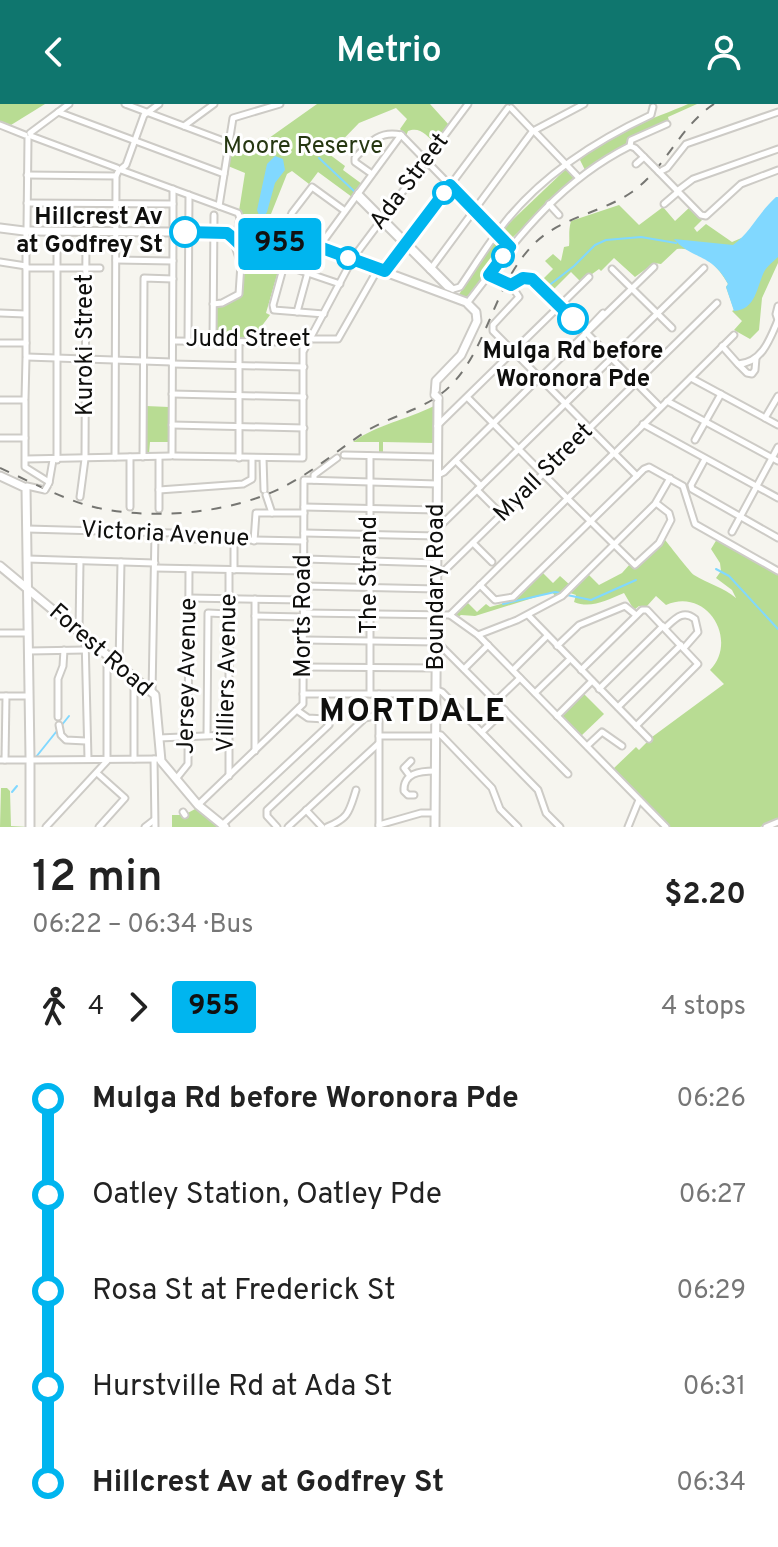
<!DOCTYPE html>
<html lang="en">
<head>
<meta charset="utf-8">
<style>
  :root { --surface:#fff; --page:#f2f2f2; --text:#222; --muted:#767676; --accent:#0f766e }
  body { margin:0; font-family:Overpass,sans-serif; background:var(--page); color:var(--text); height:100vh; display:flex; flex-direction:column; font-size:30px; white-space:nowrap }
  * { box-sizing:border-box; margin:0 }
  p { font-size:26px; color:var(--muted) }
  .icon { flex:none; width:44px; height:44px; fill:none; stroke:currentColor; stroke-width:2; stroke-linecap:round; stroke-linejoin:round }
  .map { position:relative; height:723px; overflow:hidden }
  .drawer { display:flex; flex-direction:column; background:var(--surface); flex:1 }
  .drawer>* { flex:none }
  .badge { padding:0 16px; border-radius:6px; font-size:28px; line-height:52px }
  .map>.badge { position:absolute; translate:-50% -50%; box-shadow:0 0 0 4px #fff }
  .legs { display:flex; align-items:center; gap:12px; height:88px; padding:0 32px; font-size:26px }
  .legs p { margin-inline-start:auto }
  .headline { display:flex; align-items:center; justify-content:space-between; height:136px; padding:0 32px }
  h1 { font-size:44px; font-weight:600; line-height:60px }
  ul { padding:0 32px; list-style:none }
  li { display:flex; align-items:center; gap:28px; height:96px; font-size:30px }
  li i { display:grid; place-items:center; width:12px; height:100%; margin:0 10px; background:currentColor }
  li i::after { content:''; width:20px; height:20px; margin:-10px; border:6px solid; border-radius:50%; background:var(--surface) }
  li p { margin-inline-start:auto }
  li:first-child i { background:linear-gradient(#0000 50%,currentColor 0) }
  li:last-child i { background:linear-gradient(currentColor 50%,#0000 0) }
  header { display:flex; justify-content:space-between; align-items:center; height:104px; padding:0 32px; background:var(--accent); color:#fff; font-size:36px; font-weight:600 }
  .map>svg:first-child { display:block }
</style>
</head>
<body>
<header><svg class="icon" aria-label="back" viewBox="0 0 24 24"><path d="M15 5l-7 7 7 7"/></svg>Metrio<svg class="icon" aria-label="person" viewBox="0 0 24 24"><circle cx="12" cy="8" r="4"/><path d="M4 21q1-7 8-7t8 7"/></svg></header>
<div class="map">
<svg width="778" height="723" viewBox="0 0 778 723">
  <rect width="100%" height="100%" fill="#f6f5ef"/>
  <g fill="#b8dc93">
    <polygon points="0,0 45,0 11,21 0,17"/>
    <path d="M317,0H430L449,21L435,39C427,32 420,22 408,27L406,32L400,25L407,15L396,4L359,19L329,50L345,62L343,66L362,80L352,93L318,68L309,80L292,67L287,70L267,120L282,127L269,149L257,152L249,147L238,134L243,115L239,107L245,69L228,62L231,43L254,51L264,41L262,39Z"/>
    <path d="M688,0H697L668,13L669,17L628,35L625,42L585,66L580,56C601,30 657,14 688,0Z"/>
    <polygon points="566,65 576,74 511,135 502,126"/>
    <path d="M619,101L639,121L663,103L675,117L690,103L702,116L694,124L697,128L706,120L732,138L746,132L778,142V159L762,194L759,226L750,235L734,226L742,217L732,207L734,206L726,183L728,180C719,163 698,142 677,145L661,160L654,159L635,173L614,154L601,167L599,165L581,178L571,168L551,188L540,178L553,165L545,157L553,150L561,157L564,143L569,142C570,133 568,128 571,117Z"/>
    <polygon points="496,133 507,143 490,164 484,167 484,173 469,193 458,192"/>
    <path d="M237,144C249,157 258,161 275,154L282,144L287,146L284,156L281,157L266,209L270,211L261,223V234H216V202L240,192L243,158Z"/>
    <polygon points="146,302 169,303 169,338 150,338 149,350 145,350"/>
    <path d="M434,302V339L383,338V349H379V338H353C378,320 406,316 434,302Z"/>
    <path d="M717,435L778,470V715L760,723H669L613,665L636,643L639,646L652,633L724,580L710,566C739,536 707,483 666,501L656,492L647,502H639L634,506L624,489C607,496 591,505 574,498L576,491L570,489L589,471L599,481L622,469L630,460L637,462L665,436C670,442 690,468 694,471C708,480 723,483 736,494L732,486L716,474L721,467L720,459L711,445Z"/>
    <polygon points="543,469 553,479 560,472 570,481 556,493 552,488 475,512 461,511 458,513 455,510 467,498 477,508 486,500 490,503 516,496"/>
    <polygon points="584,590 604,610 581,632 561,612"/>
    <polygon points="1,684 7,684 10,687 11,722 29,723 0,723"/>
    <polygon points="197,704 220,723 172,723 172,711 184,711"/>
  </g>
  <g fill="#81d8ff">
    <polygon points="275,52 283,55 285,66 275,79 267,108 265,111 259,111 257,106 267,60"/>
    <path d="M776,93H778V153C774,157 767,162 764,168C757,182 756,206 734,207L726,183L728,180C712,149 692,156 674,135L733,141C751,128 759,108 776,93Z"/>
  </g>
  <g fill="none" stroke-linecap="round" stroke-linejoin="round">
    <g stroke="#81d8ff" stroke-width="2">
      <polyline points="319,54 355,88"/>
      <polyline points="547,183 574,162 595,141 606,136 641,133 676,139"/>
      <polyline points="716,465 729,472 778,525"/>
      <polyline points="567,491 591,496 636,476"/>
      <polyline points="503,500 555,488 561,489"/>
      <polyline points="61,622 69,612"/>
      <polyline points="36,653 56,628"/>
      <polyline points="12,688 17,682"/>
    </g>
    <g stroke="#cdcbc6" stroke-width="9">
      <g id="minor">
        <polyline points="125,0 229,39"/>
        <polyline points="511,4 532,26"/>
        <polyline points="58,8 224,70"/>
        <polyline points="0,21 25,31"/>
        <polyline points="184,22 214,0"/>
        <polyline points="535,26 584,0"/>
        <polyline points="535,28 579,74"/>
        <polyline points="30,29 69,0"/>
        <polyline points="401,31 510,143"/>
        <polyline points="31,32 117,64"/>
        <polyline points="630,42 635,44 654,63"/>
        <polyline points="636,60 644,53"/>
        <polyline points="121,65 126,61 144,11 159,0"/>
        <polyline points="121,66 238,109 240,114 237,129"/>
        <polyline points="658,67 701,111 706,112 741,80 778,66"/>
        <polyline points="659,68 667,64 686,40 778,8"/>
        <path d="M372,70L355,58V54C369,39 379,26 401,31"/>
        <polyline points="27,71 116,72"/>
        <polyline points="677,87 693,75 778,45"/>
        <polyline points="358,89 453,185"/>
        <polyline points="356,92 447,183 452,185"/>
        <polyline points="27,99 173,100"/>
        <polyline points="549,100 559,111"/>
        <polyline points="664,100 678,88"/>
        <polyline points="219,102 233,14 280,0"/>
        <polyline points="27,124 28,34"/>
        <polyline points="286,124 292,109 312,83 345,107"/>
        <polyline points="173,126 173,85"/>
        <polyline points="319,143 401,31"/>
        <polyline points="57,146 57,356"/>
        <polyline points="116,156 173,157"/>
        <polyline points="0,158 26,162"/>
        <polyline points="26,164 100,164"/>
        <polyline points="612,165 672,224"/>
        <polyline points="387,166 508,4"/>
        <polyline points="430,166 532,28"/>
        <polyline points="489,171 511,181 519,193 493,221 493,227 538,272"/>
        <polyline points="511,181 526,174 537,179 660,303"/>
        <path d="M453,185L460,183C475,161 489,138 506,117C544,70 597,36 651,11L653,3"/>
        <path d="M468,198C516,136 558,78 630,42L631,36L667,20"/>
        <polyline points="213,200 222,199 239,190 241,160 236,145"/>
        <polyline points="778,202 776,210 778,216"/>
        <polyline points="297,208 308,168"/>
        <polyline points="0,209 25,210"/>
        <polyline points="324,210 274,206 273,201 284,161 340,180"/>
        <polyline points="586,227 603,209"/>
        <polyline points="173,237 282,238 291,235 338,235 378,165"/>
        <polyline points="188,237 189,91"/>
        <polyline points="213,237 214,111"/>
        <polyline points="0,239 26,239"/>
        <path d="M722,242L738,260C762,259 770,235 778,216"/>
        <polyline points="304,246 353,154 468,0"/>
        <polyline points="26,252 26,129"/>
        <polyline points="27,253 172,258"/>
        <polyline points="172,260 304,263"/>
        <polyline points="739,261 747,269 752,270 755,266 756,254"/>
        <polyline points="542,272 654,163"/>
        <polyline points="691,274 778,321"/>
        <polyline points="541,275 612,347"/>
        <polyline points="172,290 304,293"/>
        <polyline points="468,294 566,393"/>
        <polyline points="25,295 26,254"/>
        <polyline points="0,296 24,296"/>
        <polyline points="25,297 25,363 49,378"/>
        <polyline points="667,297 778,357"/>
        <polyline points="765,314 778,292"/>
        <polyline points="643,320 778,394"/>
        <polyline points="172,321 304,324"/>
        <polyline points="437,322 589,173"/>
        <polyline points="0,334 25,334"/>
        <polyline points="695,336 721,290"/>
        <polyline points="616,348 734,231"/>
        <polyline points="172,351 173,130"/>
        <polyline points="344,351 436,353"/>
        <polyline points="616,351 637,372"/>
        <polyline points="174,352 303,354 303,236"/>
        <polyline points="115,353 116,72 118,68"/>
        <polyline points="143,353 144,174 173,175"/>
        <polyline points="239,354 239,238"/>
        <polyline points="263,354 264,386"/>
        <polyline points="26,355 171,352"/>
        <polyline points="705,355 691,381 692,385 778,434"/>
        <polyline points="456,357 481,382"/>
        <polyline points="438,371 444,368 538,275"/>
        <polyline points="314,376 314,371 337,354"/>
        <polyline points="49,379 53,356"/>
        <polyline points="26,384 27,382 45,386"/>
        <polyline points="159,386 243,380 252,375 252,354"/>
        <polyline points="477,386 502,411"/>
        <polyline points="266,391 272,409"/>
        <polyline points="80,393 85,355 86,127"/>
        <polyline points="569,393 612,351"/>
        <polyline points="569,396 635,461 659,439 671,416 669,409 656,399"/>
        <polyline points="130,403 130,353"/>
        <polyline points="304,403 437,406"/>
        <polyline points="159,405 159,353"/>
        <polyline points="27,425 172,429 193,435 304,437"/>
        <polyline points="437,425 704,164"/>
        <polyline points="732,428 778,343"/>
        <polyline points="304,429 437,432"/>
        <polyline points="254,437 256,409 304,409"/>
        <polyline points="473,439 492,458"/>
        <polyline points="27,455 155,459"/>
        <polyline points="305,455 437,459"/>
        <polyline points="155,464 305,467"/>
        <polyline points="234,466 234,436"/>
        <polyline points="437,469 445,466 717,199"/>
        <polyline points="480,481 495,496 513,493 644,365 649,363 683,382 695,420 778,467"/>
        <polyline points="304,482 437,485"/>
        <polyline points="189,494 304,496"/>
        <polyline points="255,495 255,647"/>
        <polyline points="304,509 450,511 478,531 666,723"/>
        <polyline points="450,511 566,396"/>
        <polyline points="528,511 649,635"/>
        <polyline points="255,512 304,513"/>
        <path d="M665,524C675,515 683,505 695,515L698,528L684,544"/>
        <polyline points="79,528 80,457"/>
        <polyline points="0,529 28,529"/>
        <polyline points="478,531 517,516 562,492 655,400 670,374"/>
        <polyline points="85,533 88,655"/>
        <polyline points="304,536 437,538 568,670"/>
        <polyline points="557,542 579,521 625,502 636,511"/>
        <polyline points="29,547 85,546"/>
        <polyline points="119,561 121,458"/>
        <polyline points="304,563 437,564"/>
        <polyline points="464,565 488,541"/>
        <polyline points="513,566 547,532"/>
        <polyline points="581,566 642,506 647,506 698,560 636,622"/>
        <polyline points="134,573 134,655"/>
        <polyline points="599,585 663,522"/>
        <polyline points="437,586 442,588 538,686 546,709 560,723"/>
        <polyline points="152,589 155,429"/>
        <polyline points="535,589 570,555"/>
        <polyline points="303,590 437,590"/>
        <polyline points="370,590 370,352"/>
        <polyline points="0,592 29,592"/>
        <polyline points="496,597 520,574"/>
        <polyline points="618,603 681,541"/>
        <polyline points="557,612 592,577"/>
        <polyline points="58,613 58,575 63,562 64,546"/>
        <polyline points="59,621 61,631 66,636 86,637"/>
        <polyline points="482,628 505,606"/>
        <polyline points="436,630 441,631 492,684 500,705 518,723"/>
        <polyline points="207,631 208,509 229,510"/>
        <polyline points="379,632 436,632"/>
        <polyline points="159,634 227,631"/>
        <polyline points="587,642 602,628 622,642"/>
        <polyline points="154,655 155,723"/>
        <polyline points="0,656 27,656"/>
        <polyline points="5,656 6,592"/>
        <polyline points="33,656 160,655"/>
        <polyline points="97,669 125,694 99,723"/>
        <polyline points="229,672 229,466"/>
        <polyline points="410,672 404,664 411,657"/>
        <polyline points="176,675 188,660 189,465"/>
        <path d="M414,691H408L404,687C403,669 420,667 435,667"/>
        <polyline points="198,701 303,600 304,376 437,380"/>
        <polyline points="306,706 322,723"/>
        <polyline points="183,708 185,711"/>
        <polyline points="222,721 329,621 325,615 308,614 298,607"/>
        <polyline points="379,721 421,709 435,709"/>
        <polyline points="46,723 107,657 107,559 109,553"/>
        <polyline points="145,723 154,716"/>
        <polyline points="277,723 267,712 267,706 365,614 379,611"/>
        <polyline points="288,723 378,640"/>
        <path d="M327,723C349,714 349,708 356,686"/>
        <polyline points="379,723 379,590"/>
        <polyline points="628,723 639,696"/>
        <polyline points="766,723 778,718"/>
      </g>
    </g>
    <g stroke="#cdcbc6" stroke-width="11">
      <g id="major">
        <polyline points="0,124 24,127"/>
        <polyline points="29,127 171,128"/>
        <polyline points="175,128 227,129 246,149 260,155 272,151 283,134 289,132 385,167"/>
        <polyline points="388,169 466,198"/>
        <polyline points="435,291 436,277 461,251 477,217 476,208 468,200"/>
        <polyline points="0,372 26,384 30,653"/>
        <polyline points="0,462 155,591 161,657 198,701 225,723"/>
        <polyline points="30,659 30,723"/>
        <polyline points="435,723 438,294"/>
      </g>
    </g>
    <use href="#minor" stroke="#fff" stroke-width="5"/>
    <use href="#major" stroke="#fff" stroke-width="7"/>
    <path stroke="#767672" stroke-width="2" stroke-dasharray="10 10" stroke-linecap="butt" d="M0,364C27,376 55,391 83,400C142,418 230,411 285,382C314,367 338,346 365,328C395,309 429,306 454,278C489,239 494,182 532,142C559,113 600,110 632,88C666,64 679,23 714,0"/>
    <g stroke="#cdcbc6" stroke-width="9" stroke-linecap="butt">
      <g id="minor-bridge">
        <polyline points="654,63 658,67"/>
        <polyline points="45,386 48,381"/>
      </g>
    </g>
    <g stroke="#cdcbc6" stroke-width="11" stroke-linecap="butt">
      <polyline id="major-bridge" points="435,291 438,294"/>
    </g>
    <use href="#minor-bridge" stroke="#fff" stroke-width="5"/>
    <use href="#major-bridge" stroke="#fff" stroke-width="7"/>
  </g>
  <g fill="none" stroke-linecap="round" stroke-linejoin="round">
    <g stroke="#fff" stroke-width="18">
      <path id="line-1" d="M185,128L227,129C249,145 260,178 283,134L289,132L385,167L450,81L510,143L489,171L511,181L523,174L532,175L573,215"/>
    </g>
    <use href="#line-1" stroke="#00b5ef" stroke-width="12"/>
  </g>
  <g fill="#fff" stroke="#00b5ef" stroke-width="4">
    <circle cx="444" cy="89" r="10"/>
    <circle cx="185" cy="128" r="14"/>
    <circle cx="503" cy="152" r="10"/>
    <circle cx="348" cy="154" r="10"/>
    <circle cx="573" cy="215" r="14"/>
  </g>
  <g text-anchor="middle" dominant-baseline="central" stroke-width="6" stroke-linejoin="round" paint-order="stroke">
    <g font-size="24" fill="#263712" stroke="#fff">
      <text x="303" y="43">Moore Reserve</text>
    </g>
    <g font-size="24" fill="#0f0f0d" stroke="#fff">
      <text transform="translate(410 78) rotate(-53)">Ada Street</text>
      <text x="248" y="236">Judd Street</text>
      <text transform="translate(86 241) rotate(-90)">Kuroki Street</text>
      <text transform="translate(544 369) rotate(-45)">Myall Street</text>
      <text transform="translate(165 431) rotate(3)">Victoria Avenue</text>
      <text transform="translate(370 471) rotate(-90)">The Strand</text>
      <text transform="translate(437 483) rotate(-90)">Boundary Road</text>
      <text transform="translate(304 512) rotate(-90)">Morts Road</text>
      <text transform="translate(100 547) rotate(41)">Forest Road</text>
      <text transform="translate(228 569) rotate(-89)">Villiers Avenue</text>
      <text transform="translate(188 572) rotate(-89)">Jersey Avenue</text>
    </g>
    <g font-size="24" font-weight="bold" fill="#0f0f0d" stroke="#fff" text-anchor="end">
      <text x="163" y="114">Hillcrest Av<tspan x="163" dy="28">at Godfrey St</tspan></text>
      <text x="573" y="248" text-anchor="middle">Mulga Rd before<tspan x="573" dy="28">Woronora Pde</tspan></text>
    </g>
    <g font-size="32" font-weight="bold" letter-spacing="2" fill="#0f0f0d" stroke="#fff">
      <text x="413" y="609">MORTDALE</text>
    </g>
  </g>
</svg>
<b class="badge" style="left:280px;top:140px;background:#00b5ef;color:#111">955</b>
</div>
<section class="drawer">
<div class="headline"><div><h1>12 min</h1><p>06:22 – 06:34 · Bus</p></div><b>$2.20</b></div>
<div class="legs"><svg class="icon" aria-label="walk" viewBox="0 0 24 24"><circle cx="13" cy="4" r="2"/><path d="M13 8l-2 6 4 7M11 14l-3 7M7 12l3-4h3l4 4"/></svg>4<svg class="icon" aria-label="forward" viewBox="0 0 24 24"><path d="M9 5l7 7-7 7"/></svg><b class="badge" style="background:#00b5ef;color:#111">955</b><p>4 stops</p></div>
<ul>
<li><i style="color:#00b5ef"></i><b>Mulga Rd before Woronora Pde</b><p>06:26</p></li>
<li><i style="color:#00b5ef"></i><span>Oatley Station, Oatley Pde</span><p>06:27</p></li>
<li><i style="color:#00b5ef"></i><span>Rosa St at Frederick St</span><p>06:29</p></li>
<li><i style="color:#00b5ef"></i><span>Hurstville Rd at Ada St</span><p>06:31</p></li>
<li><i style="color:#00b5ef"></i><b>Hillcrest Av at Godfrey St</b><p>06:34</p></li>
</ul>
</section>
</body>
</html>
